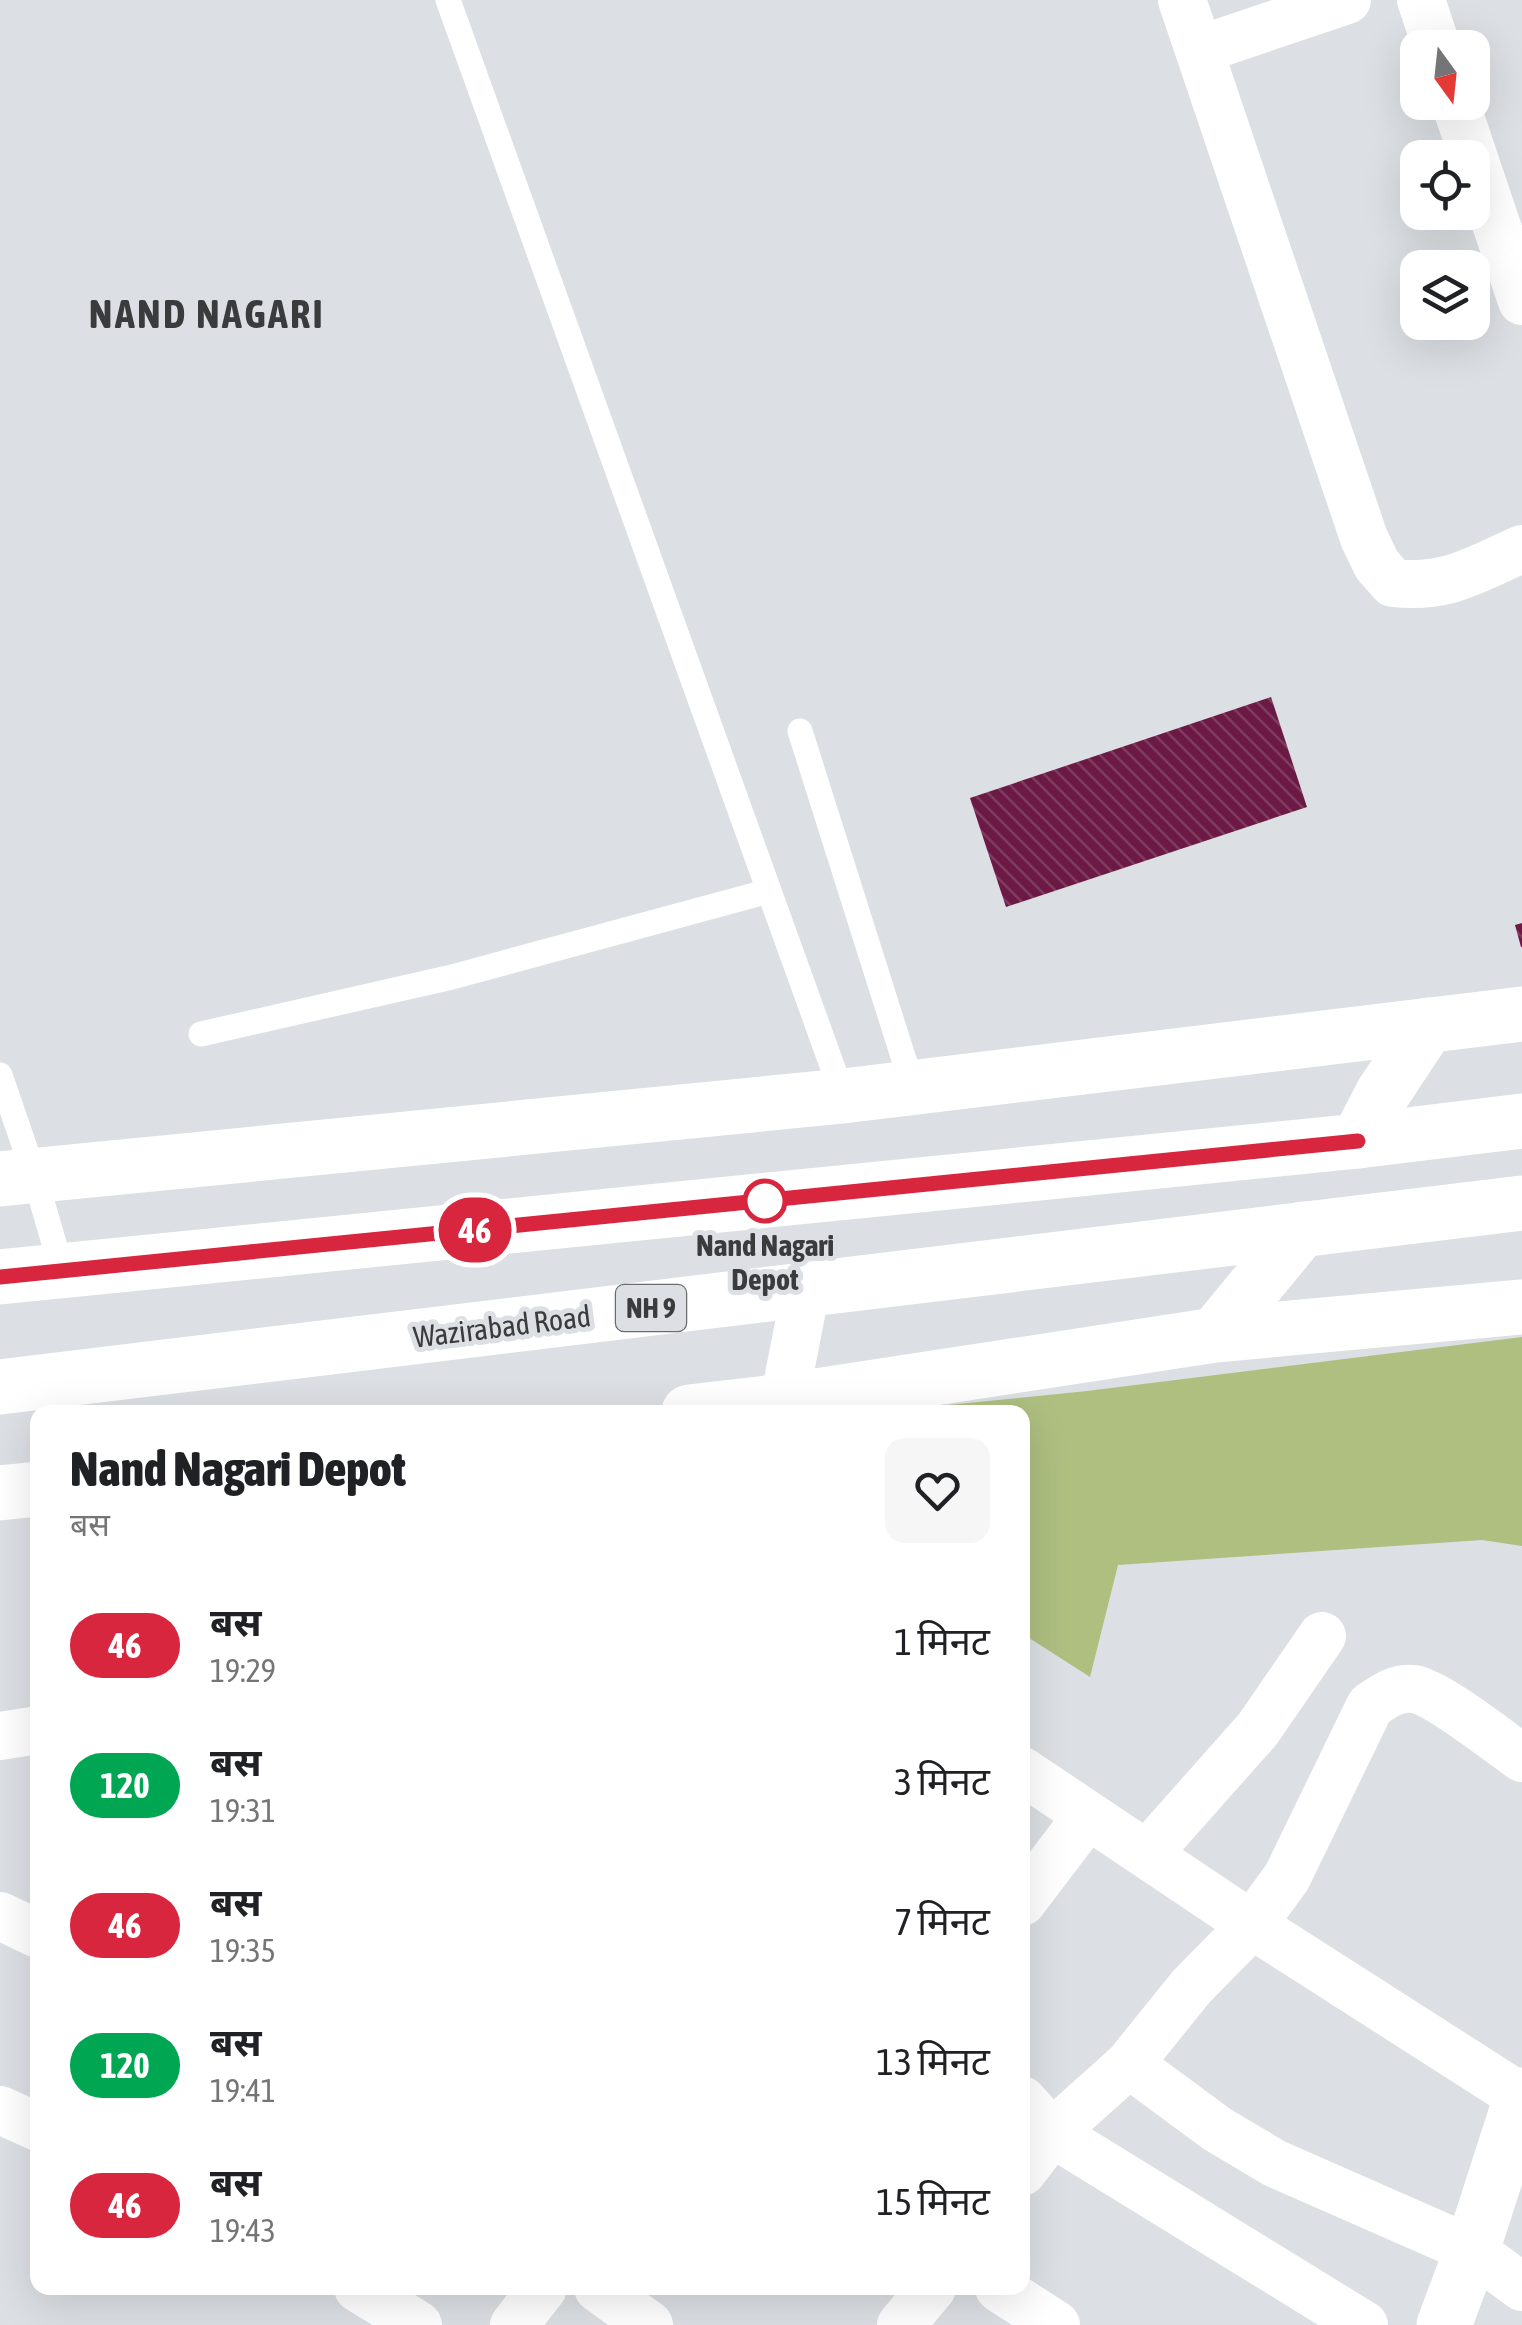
<!DOCTYPE html>
<html lang="hi">
<head>
<meta charset="utf-8">
<style>
  :root { --surface:#fff; --page:#f6f6f6; --text:#202124; --muted:#757577 }
  body { margin:0; font-family:"Asap Condensed","Noto Sans Devanagari",sans-serif; background:var(--page); color:var(--text); height:100vh; display:flex; flex-direction:column; font-size:38px; white-space:nowrap }
  * { box-sizing:border-box; margin:0 }
  p { font-size:32px; color:var(--muted) }
  .icon { flex:none; width:55px; height:55px; fill:none; stroke:currentColor; stroke-width:2; stroke-linecap:round; stroke-linejoin:round }
  .map { position:relative; flex:1; overflow:hidden }
  .sheet { position:absolute; left:30px; top:1405px; width:1000px; height:890px; display:flex; flex-direction:column; background:var(--surface); border-radius:20px; box-shadow:0 10px 40px #0002 }
  .sheet>* { flex:none }
  .badge { padding:0 20px; border-radius:32px; font-size:35px; line-height:65px }
  .needle { width:65px; rotate:165deg }
  .fabs { position:absolute; left:1400px; top:30px; display:grid; gap:20px }
  .fabs a { display:grid; place-items:center; width:90px; height:90px; border-radius:20px; background:var(--surface); box-shadow:0 10px 40px #0002; font-size:50px }
  .map>.badge { position:absolute; translate:-50% -50%; box-shadow:0 0 0 5px #fff }
  .round { display:grid; place-items:center; flex:none; width:105px; height:105px; border-radius:20px; background:var(--page) }
  .head { display:flex; align-items:center; justify-content:space-between; height:170px; padding:0 40px }
  h1 { font-size:48px; font-weight:800; line-height:75px }
  ul { padding:0; list-style:none }
  li { display:flex; align-items:center; gap:30px; height:140px; padding:0 40px }
  li div { flex:1 }
  li b { display:block; font-size:38px }
  li em { font-style:normal }
  li .badge { min-width:110px; font-weight:700; text-align:center }
  .map>svg:first-child { display:block }
</style>
</head>
<body>
<div class="map">
<svg width="1522" height="2325" viewBox="0 0 1522 2325">
  <defs>
    <pattern id="building-back-hatch" width="6" height="6" patternUnits="userSpaceOnUse" patternTransform="scale(2.5)"><rect width="6" height="6" fill="#6c1a45"/><path d="M-1 5l2 2M0 0l6 6M5-1l2 2" fill="none" stroke="#7e3c5e"/></pattern>
  </defs>
  <rect width="100%" height="100%" fill="#dcdfe3"/>
  <polygon fill="#aebf80" points="1522,1337 1522,1546 1482,1540 1118,1565 1090,1677 1023,1634 1022,1412 878,1412 1087,1391"/>
  <g fill="url(#building-back-hatch)">
    <polygon points="1271,697 1307,807 1006,907 970,798"/>
    <polygon points="1522,923 1522,947 1521,947 1515,925"/>
  </g>
  <g fill="none" stroke-linecap="round" stroke-linejoin="round">
    <g stroke="#fff" stroke-width="25">
      <polyline points="448,0 843,1096"/>
      <polyline points="800,731 913,1088"/>
      <polyline points="201,1034 452,977 769,891"/>
      <polyline points="0,1075 34,1174 62,1271"/>
    </g>
    <g stroke="#fff" stroke-width="48">
      <path d="M1182,0L1364,538L1377,565L1393,583C1447,589 1474,570 1522,549"/>
      <polyline points="1421,0 1437,48"/>
      <polyline points="1199,50 1347,0"/>
      <polyline points="1455,102 1522,301"/>
      <polyline points="785,1412 784,1401 806,1289"/>
      <polyline points="0,1736 38,1730"/>
      <polyline points="1022,1771 1252,1925 1521,2097"/>
      <polyline points="1147,1854 1258,1729 1322,1636"/>
      <polyline points="1022,1902 1088,1815"/>
      <polyline points="0,1916 38,1934"/>
      <polyline points="1129,2064 1217,2129 1274,2163 1472,2250 1522,2287"/>
      <polyline points="1022,2100 1052,2133 1364,2325"/>
      <polyline points="0,2110 38,2127"/>
      <path d="M1022,2172L1052,2133L1129,2064L1191,1987L1252,1925L1287,1877L1370,1706C1383,1697 1396,1687 1413,1689C1435,1691 1501,1743 1522,1758"/>
      <polyline points="358,2288 418,2325"/>
      <polyline points="598,2288 649,2325"/>
      <polyline points="999,2288 1056,2325"/>
      <polyline points="514,2325 543,2288"/>
      <polyline points="901,2325 932,2288"/>
    </g>
    <g stroke="#fff" stroke-width="55">
      <polyline points="0,1179 843,1096 1522,1014"/>
      <polyline points="689,1412 784,1401 1215,1335 1522,1307"/>
      <polyline points="0,1493 38,1489"/>
      <polyline points="1444,2325 1472,2250 1522,2095"/>
    </g>
    <g stroke="#fff" stroke-width="55">
      <polyline points="1358,1141 1383,1093 1428,1025"/>
      <polyline points="0,1277 1358,1141 1522,1121"/>
      <polyline points="1215,1335 1302,1229"/>
      <polyline points="0,1387 1522,1203"/>
    </g>
  </g>
  <g fill="none" stroke-linecap="round" stroke-linejoin="round">
    <g stroke="#fff" stroke-width="22">
      <polyline id="line" points="0,1277 1358,1141"/>
    </g>
    <use href="#line" stroke="#d7263d" stroke-width="15"/>
  </g>
  <circle fill="#fff" stroke="#d7263d" stroke-width="5" cx="765" cy="1201" r="20"/>
  <g text-anchor="middle" dominant-baseline="central" stroke-width="10" stroke-linejoin="round" paint-order="stroke">
    <rect fill="#dcdfe3" stroke="#6a6c6e" stroke-width="2.5" x="616" y="1285" width="70" height="46" rx="8"/>
    <g font-size="28" font-weight="bold" fill="#393b3c">
      <text x="651" y="1308">NH 9</text>
    </g>
    <g font-size="30" font-weight="bold" fill="#393b3c" stroke="#dcdfe3">
      <text x="765" y="1245">Nand Nagari<tspan x="765" dy="34">Depot</tspan></text>
    </g>
    <g font-size="30" fill="#393b3c" stroke="#dcdfe3">
      <text transform="translate(502 1326) rotate(-7)">Wazirabad Road</text>
    </g>
    <g font-size="40" font-weight="bold" letter-spacing="2.5" fill="#393b3c" stroke="#dcdfe3">
      <text x="207" y="313">NAND NAGARI</text>
    </g>
  </g>
</svg>
<div class="fabs">
<a><svg class="needle" viewBox="-14 -14 28 28"><path d="M0-13l5 13h-10z" fill="#e53935"/><path d="M0 13l5-13h-10z" fill="#757577"/></svg></a>
<a><svg class="icon" aria-label="locate" viewBox="0 0 24 24"><circle cx="12" cy="12" r="6"/><path d="M12 2v4M12 18v4M2 12h4M18 12h4"/></svg></a>
<a><svg class="icon" aria-label="layers" viewBox="0 0 24 24"><path d="M12 4l9 5-9 5-9-5zM3 14l9 5 9-5"/></svg></a>
</div>
<b class="badge" style="left:475px;top:1230px;background:#d7263d;color:#fff">46</b>
<section class="sheet">
<div class="head"><div><h1>Nand Nagari Depot</h1><p>बस</p></div><a class="round"><svg class="icon" aria-label="heart" viewBox="0 0 24 24"><path d="M12 20l-8-8c-3-5 5-10 8-4 3-6 11-1 8 4z"/></svg></a></div>
<ul>
<li><span class="badge" style="background:#d7263d;color:#fff">46</span><div><b>बस</b><p>19:29</p></div><em>1 मिनट</em></li>
<li><span class="badge" style="background:#00a651;color:#fff">120</span><div><b>बस</b><p>19:31</p></div><em>3 मिनट</em></li>
<li><span class="badge" style="background:#d7263d;color:#fff">46</span><div><b>बस</b><p>19:35</p></div><em>7 मिनट</em></li>
<li><span class="badge" style="background:#00a651;color:#fff">120</span><div><b>बस</b><p>19:41</p></div><em>13 मिनट</em></li>
<li><span class="badge" style="background:#d7263d;color:#fff">46</span><div><b>बस</b><p>19:43</p></div><em>15 मिनट</em></li>
</ul>
</section>
</div>
</body>
</html>
